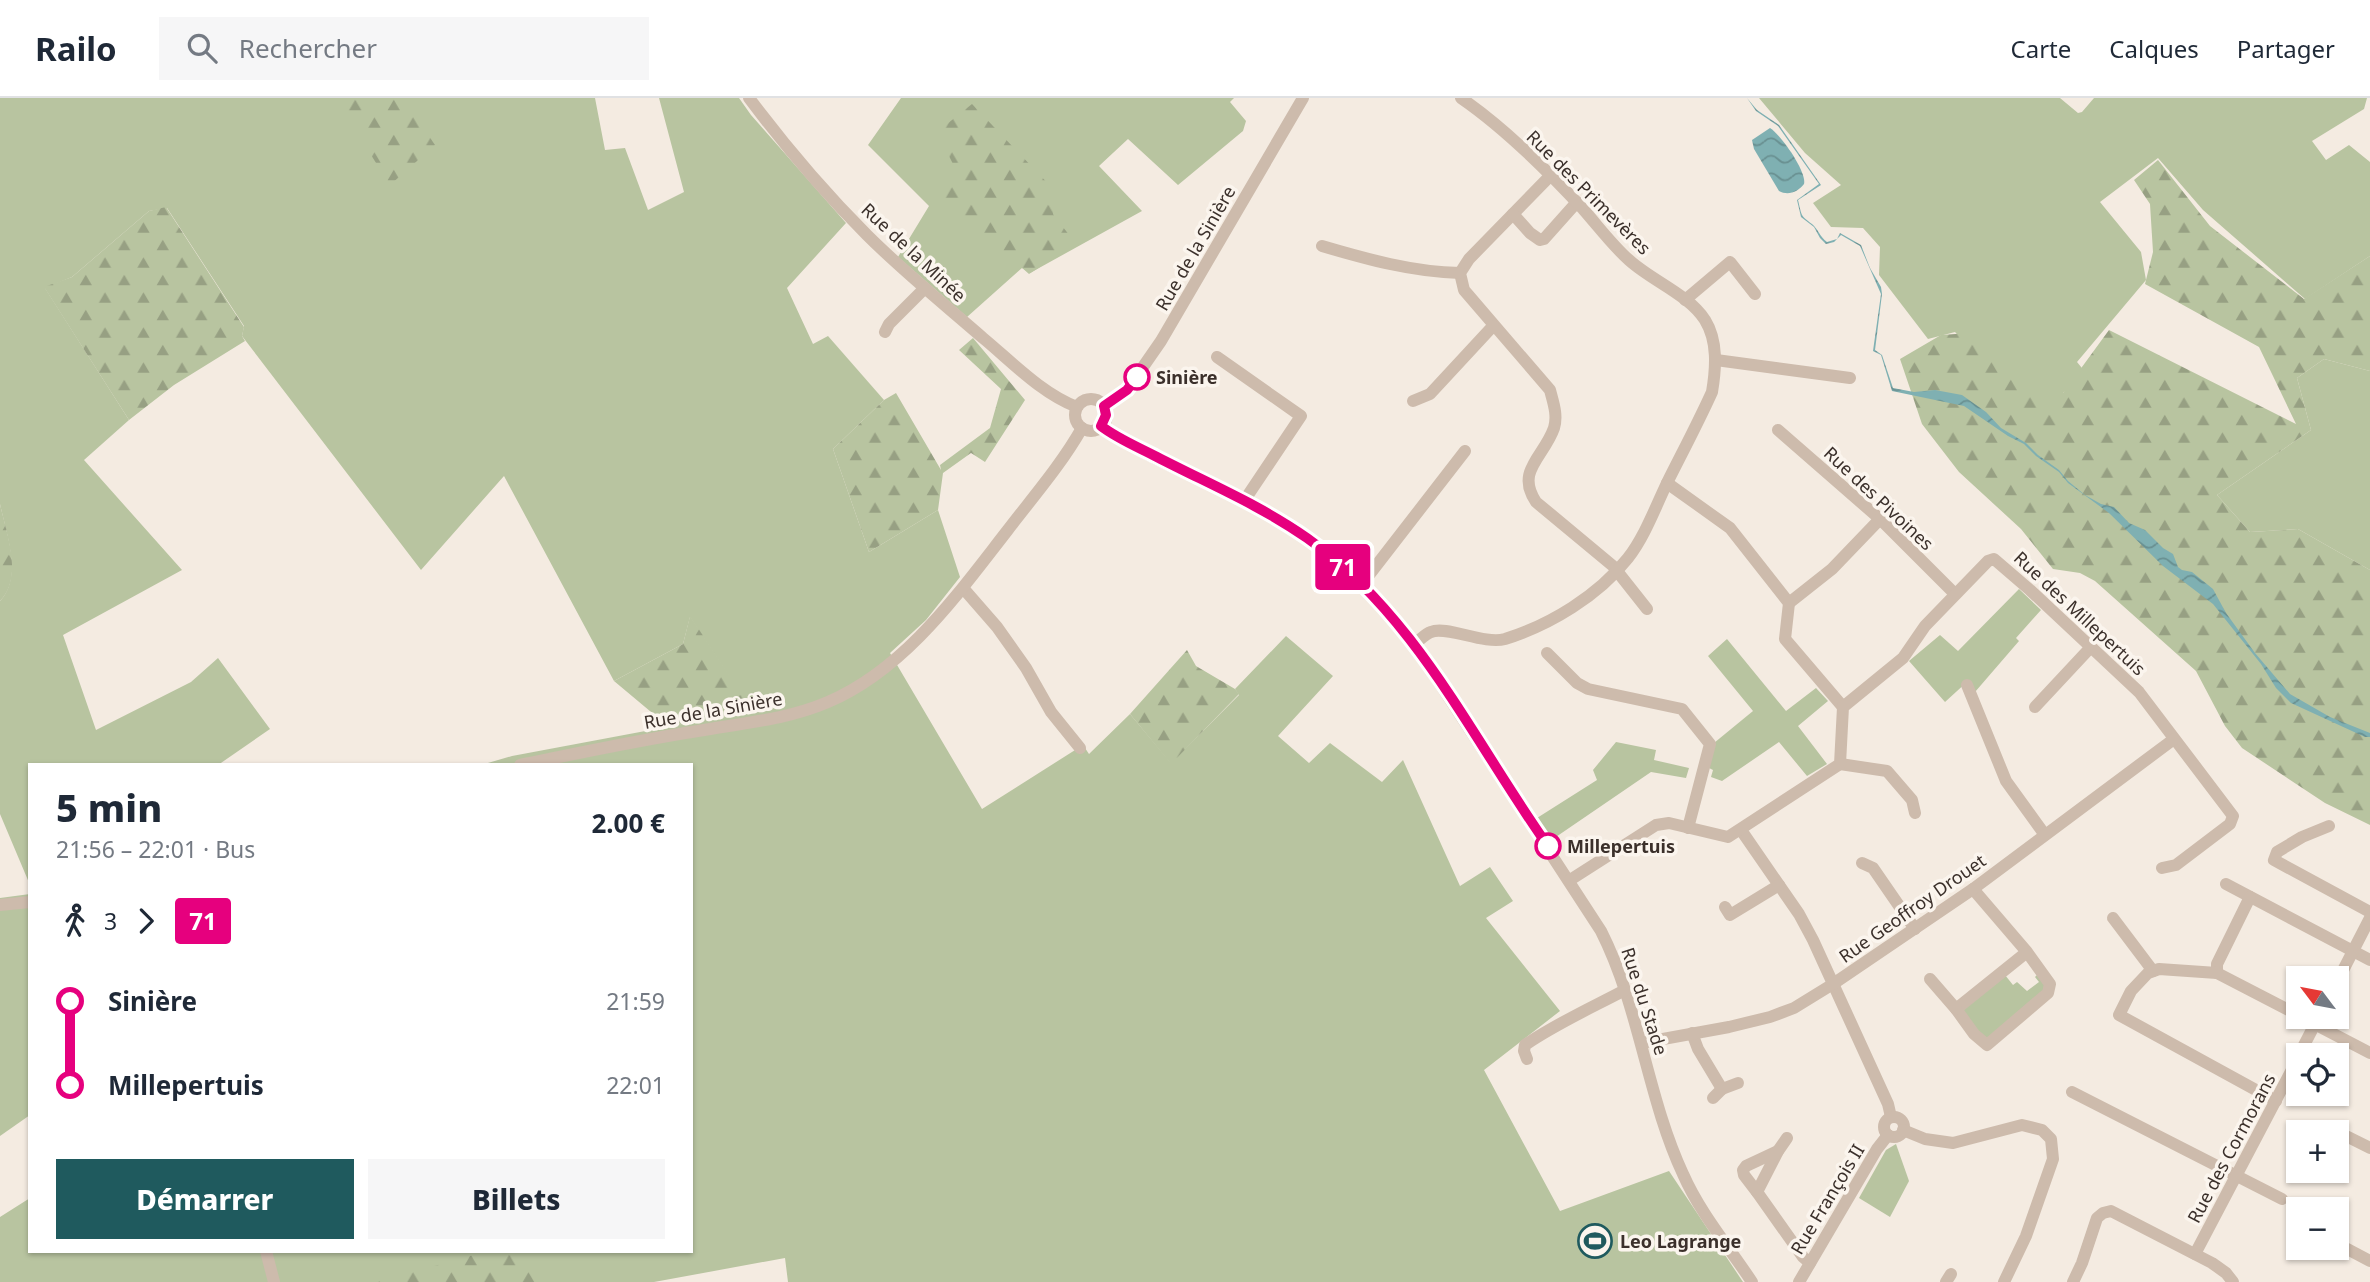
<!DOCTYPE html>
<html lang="fr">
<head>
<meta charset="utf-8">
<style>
  :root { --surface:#fff; --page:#f6f6f7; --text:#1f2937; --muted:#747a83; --line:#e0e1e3; --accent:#1f5a5e }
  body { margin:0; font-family:"Noto Sans",sans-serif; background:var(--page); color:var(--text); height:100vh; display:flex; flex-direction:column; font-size:26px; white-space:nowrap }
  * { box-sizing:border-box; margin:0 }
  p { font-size:23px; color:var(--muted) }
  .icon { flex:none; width:38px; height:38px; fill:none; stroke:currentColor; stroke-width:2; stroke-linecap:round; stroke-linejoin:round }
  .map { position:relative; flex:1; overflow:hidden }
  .panel { position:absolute; left:28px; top:665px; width:665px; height:490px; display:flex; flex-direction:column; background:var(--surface); border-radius:0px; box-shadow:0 2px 5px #0004 }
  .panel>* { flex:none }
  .badge { padding:0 14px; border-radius:5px; font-size:24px; line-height:46px }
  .needle { width:46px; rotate:302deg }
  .tools { position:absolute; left:2286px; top:868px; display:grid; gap:14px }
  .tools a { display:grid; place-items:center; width:63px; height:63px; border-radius:0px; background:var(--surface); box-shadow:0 2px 5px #0004; font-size:35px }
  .map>.badge { position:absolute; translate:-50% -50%; box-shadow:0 0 0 4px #fff }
  .legs { display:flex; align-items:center; gap:10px; height:77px; padding:0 28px; font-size:23px }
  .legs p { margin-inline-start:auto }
  .overview { display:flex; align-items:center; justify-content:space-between; height:119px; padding:0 28px }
  h1 { font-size:38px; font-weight:800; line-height:52px }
  .cta { display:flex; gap:14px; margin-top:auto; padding:14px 28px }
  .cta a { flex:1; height:80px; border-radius:0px; background:var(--accent); color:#fff; font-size:28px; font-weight:800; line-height:80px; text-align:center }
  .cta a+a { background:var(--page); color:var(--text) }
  ul { padding:0 28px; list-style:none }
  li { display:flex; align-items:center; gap:24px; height:84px; font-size:26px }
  li i { display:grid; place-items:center; width:10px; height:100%; margin:0 9px; background:currentColor }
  li i::after { content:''; width:18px; height:18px; margin:-9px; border:5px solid; border-radius:50%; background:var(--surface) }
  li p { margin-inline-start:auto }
  li:first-child i { background:linear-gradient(#0000 50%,currentColor 0) }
  li:last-child i { background:linear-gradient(currentColor 50%,#0000 0) }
  header { display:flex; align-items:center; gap:42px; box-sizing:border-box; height:98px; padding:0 35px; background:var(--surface); border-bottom:2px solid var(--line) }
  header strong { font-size:33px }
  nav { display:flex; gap:38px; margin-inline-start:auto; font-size:24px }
  .search { width:490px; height:63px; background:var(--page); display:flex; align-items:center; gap:18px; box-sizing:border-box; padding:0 24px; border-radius:0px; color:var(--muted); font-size:26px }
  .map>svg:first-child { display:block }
</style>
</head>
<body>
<header>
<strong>Railo</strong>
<div class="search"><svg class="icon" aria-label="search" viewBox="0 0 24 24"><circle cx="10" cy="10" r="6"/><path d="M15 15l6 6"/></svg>Rechercher</div>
<nav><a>Carte</a><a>Calques</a><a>Partager</a></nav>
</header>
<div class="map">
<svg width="2370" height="1184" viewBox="0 0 2370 1184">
  <defs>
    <pattern id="forest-firs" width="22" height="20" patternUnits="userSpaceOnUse" patternTransform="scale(1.75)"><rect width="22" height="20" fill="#b8c4a0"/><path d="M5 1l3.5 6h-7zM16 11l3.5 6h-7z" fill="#97a083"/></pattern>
    <pattern id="water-waves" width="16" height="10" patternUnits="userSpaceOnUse" patternTransform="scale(1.75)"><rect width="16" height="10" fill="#7fb0b2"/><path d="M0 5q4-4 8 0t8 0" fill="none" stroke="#699091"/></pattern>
  </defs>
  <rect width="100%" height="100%" fill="#f4ebe1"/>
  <g fill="#b8c4a0">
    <path d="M0,0H595L605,52L625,50L648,112L684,94L659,0H739L751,17L846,125L787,190L813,246L828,238L884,302L833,351L869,454L938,412L960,479L926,522L890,555L982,711L1083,647L1089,656L1130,616L1171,665L1239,597L1235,591L1286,538L1333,578L1278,638L1309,665L1330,645L1382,684L1403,662L1460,788L1490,769L1513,803L1486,820L1560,913L1484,972L1560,1113L1669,1073L1743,1184H788L785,1160L654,1184H0V1119L30,1100V1153H691V667H481L512,658L752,613L690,519L683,546L614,583L504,378L421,472L242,238L244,228L167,110L149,113L72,179L45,190L129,322L84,362L182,472L63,537L96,632L191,584L218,560L270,631L218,667H30V787L0,716V503C23,479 6,435 0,406Z"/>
    <polygon points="901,0 1234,0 1230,4 1246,23 1243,33 1178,87 1128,41 1099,68 1142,113 1030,175 1022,170 967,219 898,159 929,108 868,47"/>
    <polygon points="1759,0 2060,0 2078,15 2082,14 2094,0 2367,0 2364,11 2312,43 2326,62 2349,47 2370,64 2370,158 2305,201 2203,112 2158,60 2100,104 2141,154 2146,182 2077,264 2086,275 2034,320 1955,234 1928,241 1879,177 1880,149 1863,130 1831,129 1813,105 1841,87 1805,55"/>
    <polygon points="2324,261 2370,273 2370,472 2298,431 2250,434 2217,397 2311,332 2297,280"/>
    <polygon points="2019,491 2041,512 2016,540 2019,543 1975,594 1968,583 1945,604 1909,563 1940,537 1958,553"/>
    <polygon points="1727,541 1786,613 1816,590 1828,603 1798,628 1827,666 1807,678 1779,644 1722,683 1711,679 1713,672 1707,669 1714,645 1753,613 1708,558"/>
    <polygon points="1616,644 1656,652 1654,662 1689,670 1686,680 1651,674 1550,743 1537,720 1597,682 1593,672"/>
    <polygon points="30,796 30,1017 0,1038 0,800"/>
    <polygon points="2005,877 2013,887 2017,884 2027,893 2039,884 2035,879 2037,877 2046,886 2045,894 1988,940 1982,940 1964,917 1964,909"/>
    <polygon points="1896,1046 1909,1083 1890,1119 1859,1100 1886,1052"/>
  </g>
  <g fill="url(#forest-firs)">
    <polygon points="335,0 403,0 435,47 390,87"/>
    <polygon points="972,6 1056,94 1053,116 1076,146 1029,176 937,95 953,66 937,34"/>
    <polygon points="2158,62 2210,128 2304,201 2370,158 2370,273 2324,261 2297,280 2311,332 2217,397 2250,434 2298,431 2370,472 2370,727 2325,705 2242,650 2225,628 2196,573 2095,483 2080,475 2053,471 2021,431 1959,374 1922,326 1900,261 1941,237 1970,235 2030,294 2063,295 2109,232 2296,326 2259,249 2145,186 2153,154 2150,106 2134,82"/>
    <polygon points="166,109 244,229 242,238 245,243 174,287 129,322 44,189 72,179 149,113"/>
    <polygon points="973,240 1025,302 985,364 971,355 943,375 938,412 869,454 833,351 884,302 896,295 941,372 940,367 990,330 1001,291 959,252"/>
    <path d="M0,406C6,434 24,479 0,503Z"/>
    <polygon points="690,518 753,613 669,629 614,583 683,546"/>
    <polygon points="1187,552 1196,568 1235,591 1239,596 1171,666 1130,616"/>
    <polygon points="487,1153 534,1153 537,1184 378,1184"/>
  </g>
  <g fill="url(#water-waves)">
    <path d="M1747,0L1757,12L1779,27L1821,87L1798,102C1802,118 1800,117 1812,126C1818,131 1820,139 1827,144L1837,141L1840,135L1861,147L1870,170L1881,189L1882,196L1875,252L1882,257L1893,290L1914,294L1935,292L1962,297L1986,314L2001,330L2026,345L2038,357L2059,372L2068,383L2085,397L2101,406L2114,409L2129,425L2145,432L2163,450L2173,456L2178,469L2182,472L2192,474L2213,491L2226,515L2255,555L2290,596L2330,619L2370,635V639H2365L2291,605L2276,590L2261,566L2213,506L2163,468L2109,415L2068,385L2059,374L2036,358L2024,346L2008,338L1964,308L1892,293L1881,257L1873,253L1881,196L1860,148L1841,137L1834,144L1826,146L1820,140L1814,129L1801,119L1797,102L1819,86L1778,28L1756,13Z"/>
    <path d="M1770,30C1781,37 1807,74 1804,86C1798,94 1788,98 1779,93L1754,51L1752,42Z"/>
  </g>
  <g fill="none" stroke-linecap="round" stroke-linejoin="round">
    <g stroke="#cdbbac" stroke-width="12">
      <path d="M749,0C785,48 825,95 867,137C904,174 944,206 983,240C1012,264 1041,295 1077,309"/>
      <path d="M1551,77L1469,161L1460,175L1464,192L1550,292C1553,304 1558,317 1554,330C1544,359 1515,373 1536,404L1613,468L1647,511"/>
      <polyline points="1513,116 1530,135 1540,142 1544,141 1577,104"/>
      <path d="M1322,148C1366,161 1413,174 1460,175"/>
      <polyline points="1685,202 1730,164 1755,196"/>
      <polyline points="885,234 889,226 925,190"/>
      <polyline points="1217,259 1301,318 1244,403"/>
      <polyline points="1716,262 1850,280"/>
      <circle cx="1091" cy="317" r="16"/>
      <polyline points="1413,303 1430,296 1493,228"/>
      <polyline points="1104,308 1127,292 1161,243 1303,0"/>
      <path d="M1101,328C1158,368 1227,389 1286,426C1336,457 1377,499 1414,546L1601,833C1640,910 1647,999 1683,1076C1700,1115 1729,1149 1752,1184"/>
      <polyline points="1778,332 1880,421 1955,496"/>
      <polyline points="1667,385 1730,430 1789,505 1785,541 1843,609"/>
      <polyline points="1362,486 1465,353"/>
      <polyline points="963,490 997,529 1026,570 1051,614 1080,650"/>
      <polyline points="1789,505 1832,471 1880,421"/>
      <path d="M1414,546C1420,542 1425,536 1431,534C1446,527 1484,547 1505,541C1550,527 1598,498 1628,460C1645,438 1655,410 1667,385C1682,355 1698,325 1712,294C1716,270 1718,243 1705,222C1688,196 1652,183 1629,162C1612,147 1598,128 1583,111C1546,71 1506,31 1461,0"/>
      <polyline points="1547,555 1577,585 1588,591 1682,611 1710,646 1688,730"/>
      <polyline points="1967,587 2006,683 2045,737"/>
      <polyline points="2035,609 2091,549"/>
      <polyline points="1840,666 1887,673 1912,702 1915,715"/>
      <path d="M520,667C579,655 639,642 698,633C742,625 786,622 828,604C905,571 957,497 1007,433C1033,399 1061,367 1082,330"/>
      <polyline points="2329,728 2302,739 2277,754 2274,762 2370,814"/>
      <polyline points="1741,732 1799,816 1813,842 1888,1006 1891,1019"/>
      <polyline points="1862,765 1873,770 1915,831"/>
      <polyline points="1570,782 1656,727 1669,725 1728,739 1840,666 1843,609 1903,560 1925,528 1988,463 1994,461 2030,492 2139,594 2233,718 2230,726 2176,767 2162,770"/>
      <polyline points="2226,786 2370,862"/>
      <polyline points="1973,791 2027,854 2050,886 2048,895 1987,947 1974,936 1956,911 2027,854"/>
      <polyline points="0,807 30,804"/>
      <polyline points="1725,809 1730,817 1779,787"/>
      <polyline points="2113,820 2153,873"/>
      <polyline points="2217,875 2217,866 2250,799"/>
      <polyline points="1930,881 1956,911"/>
      <polyline points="2336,886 2370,820"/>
      <polyline points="2301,919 2370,955"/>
      <polyline points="1692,935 1698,951 1722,991"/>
      <polyline points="1641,945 1729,929 1770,919 1794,910 1833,886 1973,791 2174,641"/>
      <polyline points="2299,957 2318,920"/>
      <path d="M1527,961L1524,953L1525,947C1557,925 1591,910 1625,892"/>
      <polyline points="2072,994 2282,1101"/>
      <polyline points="1713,1000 1722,991 1738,985"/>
      <polyline points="2276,1003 2119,917 2131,893 2148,875 2159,871 2217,875 2298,917"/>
      <circle cx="1894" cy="1029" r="10"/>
      <polyline points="2326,1028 2370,1050"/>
      <polyline points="1903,1032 1925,1041 1953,1045 2022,1027 2042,1032 2051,1041 2053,1061 2026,1138 2004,1184"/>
      <polyline points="1787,1040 1778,1053 1757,1094 1803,1159 1810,1165"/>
      <polyline points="1757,1094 1744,1077 1743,1072 1746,1068 1778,1053"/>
      <polyline points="2336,1145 2370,1163"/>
      <polyline points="266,1153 274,1184"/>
      <polyline points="2195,1156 2298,960"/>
      <polyline points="1799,1184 1877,1051 1888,1037"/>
      <polyline points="1946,1184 1951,1176"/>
      <polyline points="2073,1184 2082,1165 2097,1120 2103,1115 2111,1113 2212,1165 2226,1175 2233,1184"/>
    </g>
  </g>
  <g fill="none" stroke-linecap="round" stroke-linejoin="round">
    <g stroke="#fff" stroke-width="16">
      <path id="line-1" d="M1137,279L1127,292L1104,308L1106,317L1101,328C1118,341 1138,349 1157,359C1207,385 1260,407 1307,440C1416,517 1473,642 1548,748"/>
    </g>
    <use href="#line-1" stroke="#e6007e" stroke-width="10"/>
  </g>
  <defs>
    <g id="stadium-ring" transform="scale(1.75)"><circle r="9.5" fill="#fbf5ee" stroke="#1f5a5e" stroke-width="1.5"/><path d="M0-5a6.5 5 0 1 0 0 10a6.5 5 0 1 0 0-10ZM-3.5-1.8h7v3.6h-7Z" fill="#1f5a5e"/></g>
  </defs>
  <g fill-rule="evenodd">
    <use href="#stadium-ring" x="1595" y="1143"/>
  </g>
  <g fill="#fff" stroke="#e6007e" stroke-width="3.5">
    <circle cx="1137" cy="279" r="12"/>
    <circle cx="1548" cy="748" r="12"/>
  </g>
  <g text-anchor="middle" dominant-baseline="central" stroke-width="7" stroke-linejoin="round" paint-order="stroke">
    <g font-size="18" fill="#3b302b" stroke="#fbf5ee">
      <text transform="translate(1589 94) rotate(45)">Rue des Primevères</text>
      <text transform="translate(1195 150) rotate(-60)">Rue de la Sinière</text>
      <text transform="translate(914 154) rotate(43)">Rue de la Minée</text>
      <text transform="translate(1879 400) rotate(43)">Rue des Pivoines</text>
      <text transform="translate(2080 515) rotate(43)">Rue des Millepertuis</text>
      <text transform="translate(713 612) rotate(-10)">Rue de la Sinière</text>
      <text transform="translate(1912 810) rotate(-35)">Rue Geoffroy Drouet</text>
      <text transform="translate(1645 903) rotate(72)">Rue du Stade</text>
      <text transform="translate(2231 1050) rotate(-62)">Rue des Cormorans</text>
      <text transform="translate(1827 1101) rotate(-59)">Rue François II</text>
    </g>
    <g font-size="18" font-weight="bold" fill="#3b302b" stroke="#fbf5ee" text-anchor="start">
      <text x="1156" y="279">Sinière</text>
      <text x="1567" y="748">Millepertuis</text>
    </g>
    <g font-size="18" font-weight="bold" fill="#3b302b" stroke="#fbf5ee" text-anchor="start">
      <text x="1620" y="1143">Leo Lagrange</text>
    </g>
  </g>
</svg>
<div class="tools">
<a><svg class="needle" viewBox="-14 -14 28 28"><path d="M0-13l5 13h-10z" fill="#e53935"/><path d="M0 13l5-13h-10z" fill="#747a83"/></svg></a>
<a><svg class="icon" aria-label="locate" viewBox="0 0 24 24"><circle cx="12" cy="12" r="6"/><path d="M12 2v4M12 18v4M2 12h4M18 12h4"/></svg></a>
<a>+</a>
<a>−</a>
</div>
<b class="badge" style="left:1343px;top:469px;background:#e6007e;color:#fff">71</b>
<section class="panel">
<div class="overview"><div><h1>5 min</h1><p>21:56 – 22:01 · Bus</p></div><b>2.00 €</b></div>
<div class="legs"><svg class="icon" aria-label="walk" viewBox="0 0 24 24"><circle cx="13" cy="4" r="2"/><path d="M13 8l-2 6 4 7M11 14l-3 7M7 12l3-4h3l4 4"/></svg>3<svg class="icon" aria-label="forward" viewBox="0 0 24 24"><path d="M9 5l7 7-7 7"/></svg><b class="badge" style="background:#e6007e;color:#fff">71</b></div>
<ul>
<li><i style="color:#e6007e"></i><b>Sinière</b><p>21:59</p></li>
<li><i style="color:#e6007e"></i><b>Millepertuis</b><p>22:01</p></li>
</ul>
<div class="cta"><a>Démarrer</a><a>Billets</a></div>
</section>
</div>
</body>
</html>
